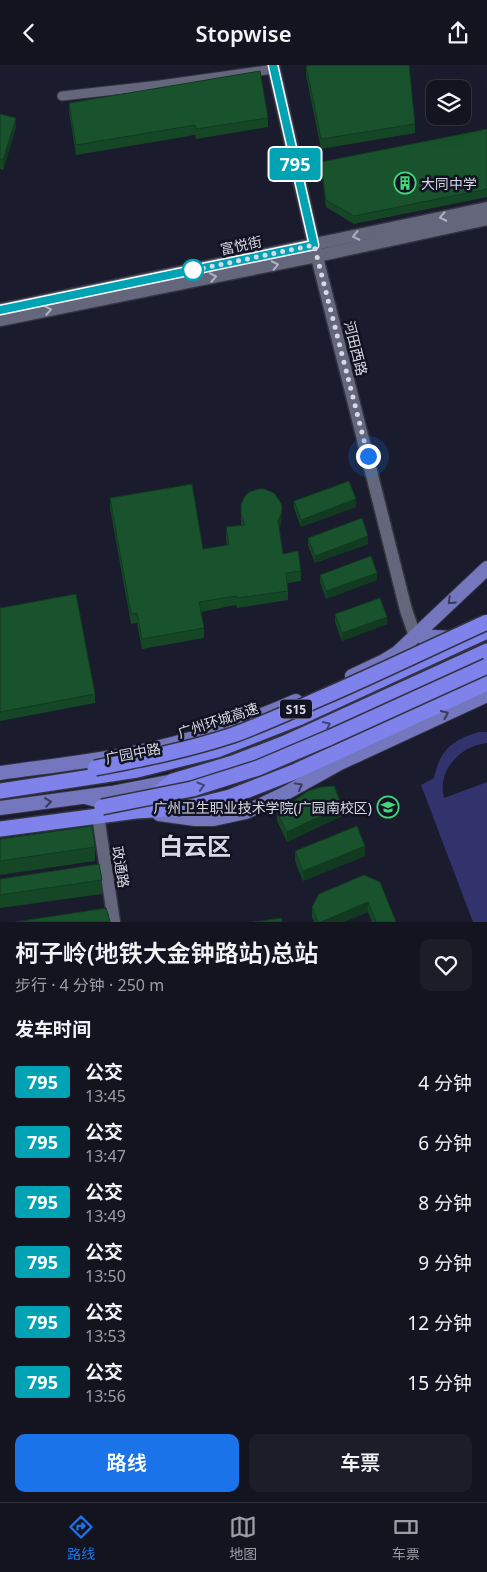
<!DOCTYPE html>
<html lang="zh">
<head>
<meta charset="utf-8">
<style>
  :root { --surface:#141421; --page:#1d1d2a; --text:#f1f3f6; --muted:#9d9ea5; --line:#33333f; --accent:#1a73e8 }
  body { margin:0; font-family:"Noto Sans","Noto Sans SC",sans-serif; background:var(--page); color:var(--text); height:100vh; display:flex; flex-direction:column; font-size:19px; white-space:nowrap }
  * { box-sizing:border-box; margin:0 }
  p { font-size:16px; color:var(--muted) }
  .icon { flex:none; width:28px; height:28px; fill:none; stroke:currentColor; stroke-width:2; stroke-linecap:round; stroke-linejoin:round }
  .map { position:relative; height:857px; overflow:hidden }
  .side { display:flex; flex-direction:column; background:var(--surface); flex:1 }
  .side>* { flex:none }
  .badge { padding:0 10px; border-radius:4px; font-size:18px; line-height:32px }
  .tools { position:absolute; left:426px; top:15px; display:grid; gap:10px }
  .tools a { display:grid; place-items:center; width:45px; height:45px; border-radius:10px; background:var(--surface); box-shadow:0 5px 20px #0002,0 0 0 1px var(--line); font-size:25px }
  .you { position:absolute; width:25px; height:25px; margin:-12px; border:4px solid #fff; border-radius:50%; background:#1a73e8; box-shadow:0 0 0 8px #1a73e833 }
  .map>.badge { position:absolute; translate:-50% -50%; box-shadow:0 0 0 2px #fff }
  h2 { padding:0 15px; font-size:19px; line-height:45px }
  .round { display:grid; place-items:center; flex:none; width:52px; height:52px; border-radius:10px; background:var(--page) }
  .headline { display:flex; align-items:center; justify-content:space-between; height:85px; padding:0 15px }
  h1 { font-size:24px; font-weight:600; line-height:38px }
  .button { display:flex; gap:10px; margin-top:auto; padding:10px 15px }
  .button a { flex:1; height:58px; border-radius:10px; background:var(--accent); color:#fff; font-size:20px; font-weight:600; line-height:58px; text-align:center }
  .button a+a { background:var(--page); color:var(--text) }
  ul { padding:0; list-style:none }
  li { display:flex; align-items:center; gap:15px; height:60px; padding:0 15px }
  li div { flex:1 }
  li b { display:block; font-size:19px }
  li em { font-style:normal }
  li .badge { min-width:55px; font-weight:700; text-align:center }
  header { display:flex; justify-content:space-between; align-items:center; height:65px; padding:0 15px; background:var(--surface); font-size:22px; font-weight:600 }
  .dock { display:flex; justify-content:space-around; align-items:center; height:70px; border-top:1px solid var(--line); background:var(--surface); font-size:14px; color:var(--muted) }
  .dock a { display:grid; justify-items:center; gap:2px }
  .dock .on { color:var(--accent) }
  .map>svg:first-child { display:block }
</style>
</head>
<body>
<header><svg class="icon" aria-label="back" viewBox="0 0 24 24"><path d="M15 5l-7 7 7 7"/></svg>Stopwise<svg class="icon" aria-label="share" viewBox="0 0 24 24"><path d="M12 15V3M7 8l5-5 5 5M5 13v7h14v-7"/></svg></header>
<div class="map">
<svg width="487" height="857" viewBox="0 0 487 857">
  <rect width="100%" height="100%" fill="#1a1b2c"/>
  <path fill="#32336d" d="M479,667H487V678C460,681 437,705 444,733L487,717V857H473L421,720L434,713C440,685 452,675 479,667Z"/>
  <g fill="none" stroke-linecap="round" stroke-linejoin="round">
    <g stroke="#333442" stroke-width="11">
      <polyline id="street" points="62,31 160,20 274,4"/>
    </g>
    <g stroke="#333442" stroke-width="15">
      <g id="secondary">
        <polyline points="273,0 314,180 406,545 415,571"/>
        <polyline points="0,245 487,143"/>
        <polyline points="0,255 317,191 487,154"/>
        <polyline points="98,751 114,857"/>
      </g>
    </g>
    <g stroke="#333442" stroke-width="16">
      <g id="primary">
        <polyline points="415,571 454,573"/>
        <polyline points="352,611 384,596 397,588 487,503"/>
        <path d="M0,708C49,701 99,696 147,685C198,674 248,657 296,636"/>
        <polyline points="85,732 116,740"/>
        <polyline points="0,743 111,728 173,716"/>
        <polyline points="159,749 195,754 214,754 246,747 286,728 340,698 487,630"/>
      </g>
    </g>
    <g stroke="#333442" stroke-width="18">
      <g id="highway">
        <polyline points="0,726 137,705 217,685 301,652 487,566"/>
        <polyline points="151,734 173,716 233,698 285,678 487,586"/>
        <polyline points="0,764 136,746 186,743 230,732 294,707 487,618"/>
      </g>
    </g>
    <use href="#street" stroke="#64677c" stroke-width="9"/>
    <use href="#secondary" stroke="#64677c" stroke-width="12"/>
    <use href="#primary" stroke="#7477be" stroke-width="14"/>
    <use href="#highway" stroke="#7e82ea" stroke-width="15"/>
    <g stroke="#333442" stroke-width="18" stroke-linecap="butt">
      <g id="highway-bridge">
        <path d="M95,703C142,694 188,685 233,670C263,659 292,646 321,633C377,609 432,582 487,557"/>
        <polyline points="102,742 192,724 258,703 331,672 487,601"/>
      </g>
    </g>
    <use href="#highway-bridge" stroke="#7e82ea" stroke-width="15"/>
  </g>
  <g fill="#154727">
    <polygon points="306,1 415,59 415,68 321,84 306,10"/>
    <polygon points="69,38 268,53 268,62 196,74 195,70 76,90 69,47"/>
    <polygon points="0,49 16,63 3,105 0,104"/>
    <polygon points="487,64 487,132 354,159 326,142 321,104 321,97"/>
    <polygon points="110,433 203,484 227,480 226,472 226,462 241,460 241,439 282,453 281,459 279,463 283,489 301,506 301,516 287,518 288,526 288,535 237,543 236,540 201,547 204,563 204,573 142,584 137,558 131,559 110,443"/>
    <polygon points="294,436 356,442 301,462 294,443"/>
    <polygon points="308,473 368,479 315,498 308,480"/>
    <polygon points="320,510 377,515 326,534 320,517"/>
    <polygon points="0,543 95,629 95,638 0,656"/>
    <polygon points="335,549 387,559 342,576 335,557"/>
    <polygon points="277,747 342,751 287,777 277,756"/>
    <polygon points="0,774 95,782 95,796 0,810"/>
    <polygon points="295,786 365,791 303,816 295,796"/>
    <polygon points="364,810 396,857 372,857 368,847 344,857 314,857 312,852 312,842"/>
    <polygon points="0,814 102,815 102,829 0,843"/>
  </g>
  <g fill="#113a20">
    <polygon points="16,53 16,63 3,105 3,95"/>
    <polygon points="356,434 356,442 301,462 301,455"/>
    <polygon points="282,443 281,459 278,466 278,456"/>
    <polygon points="368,471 368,479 315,498 315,491"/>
    <polygon points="377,508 377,515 326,534 326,526"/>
    <polygon points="387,552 387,559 342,576 342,568"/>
    <polygon points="342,741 342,751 287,777 287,767"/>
    <polygon points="365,781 365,791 303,816 303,806"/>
    <polygon points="368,837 368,847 344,857 321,857"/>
  </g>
  <g fill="#18532d" stroke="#113a20">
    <polygon points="311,0 409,0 415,59 321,74 306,1"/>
    <polygon points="260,6 268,53 196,64 195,60 76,80 69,38"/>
    <polygon points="0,49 16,53 3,95 0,94"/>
    <polygon points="487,64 487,124 354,151 326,135 321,97"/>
    <polygon points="349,416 356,434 301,455 294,436"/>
    <polygon points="192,419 203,484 229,480 226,462 245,460 241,449 241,439 245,431 249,427 258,424 264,424 274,428 281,438 282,443 281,449 278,456 283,489 298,486 301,506 286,508 288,526 237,533 236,531 199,537 204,563 142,574 137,548 131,549 110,433"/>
    <polygon points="362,453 368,471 315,491 308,473"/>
    <polygon points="371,491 377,508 326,526 320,510"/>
    <polygon points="76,529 95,629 0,647 0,543"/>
    <polygon points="380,533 387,552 342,568 335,549"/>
    <polygon points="334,721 342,741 287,767 277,747 308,726 320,722"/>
    <polygon points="92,761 95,782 0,796 0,774"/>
    <polygon points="357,761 365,781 303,806 295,786"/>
    <polygon points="99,799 102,815 0,830 0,814"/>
    <polygon points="364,810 380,817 396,857 376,857 368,837 321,857 318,857 312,842 319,829"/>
    <polygon points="106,843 108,849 110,857 15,857"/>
    <polygon points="282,853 282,857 253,857"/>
  </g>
  <defs><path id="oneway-chevron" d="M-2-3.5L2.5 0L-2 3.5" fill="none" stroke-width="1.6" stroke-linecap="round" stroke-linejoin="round" transform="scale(1.25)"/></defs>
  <g stroke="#afb1c0">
    <use href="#oneway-chevron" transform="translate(443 152) rotate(168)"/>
    <use href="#oneway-chevron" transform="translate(356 171) rotate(168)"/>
    <use href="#oneway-chevron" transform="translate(275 200) rotate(-12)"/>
    <use href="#oneway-chevron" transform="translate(213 212) rotate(-11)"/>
    <use href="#oneway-chevron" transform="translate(48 245) rotate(-11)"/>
  </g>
  <g stroke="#393a60">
    <use href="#oneway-chevron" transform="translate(451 536) rotate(136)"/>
    <use href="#oneway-chevron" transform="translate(445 649) rotate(-25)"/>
    <use href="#oneway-chevron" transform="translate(299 721) rotate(-29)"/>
    <use href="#oneway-chevron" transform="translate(48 737) rotate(-8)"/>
  </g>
  <g stroke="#42447c">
    <use href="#oneway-chevron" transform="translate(327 660) rotate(-25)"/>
    <use href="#oneway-chevron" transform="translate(201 721) rotate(-17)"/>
  </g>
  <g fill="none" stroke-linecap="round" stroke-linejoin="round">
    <g stroke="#fff" stroke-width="11">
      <polyline id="line" points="0,245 314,180 273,0"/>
    </g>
    <use href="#line" stroke="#00a3b4" stroke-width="8"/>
    <polyline stroke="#d8d9e5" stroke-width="5" stroke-dasharray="0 9" points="193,205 185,207 314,180 368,391"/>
  </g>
  <defs>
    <g id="building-ring" transform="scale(1.125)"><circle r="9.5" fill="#111222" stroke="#43d77b" stroke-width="1.5"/><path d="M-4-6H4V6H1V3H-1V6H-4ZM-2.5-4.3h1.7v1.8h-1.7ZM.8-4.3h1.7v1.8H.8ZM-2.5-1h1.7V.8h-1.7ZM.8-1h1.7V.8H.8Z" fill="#43d77b"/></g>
    <g id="university-ring" transform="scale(1.125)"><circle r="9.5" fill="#111222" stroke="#43d77b" stroke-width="1.5"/><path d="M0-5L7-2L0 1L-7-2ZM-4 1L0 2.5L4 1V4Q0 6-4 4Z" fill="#43d77b"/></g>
  </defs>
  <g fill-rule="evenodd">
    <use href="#building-ring" x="405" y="118"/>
    <use href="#university-ring" x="388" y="742"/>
  </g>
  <circle fill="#fff" stroke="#00a3b4" stroke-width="2.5" cx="193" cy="205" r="10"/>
  <g text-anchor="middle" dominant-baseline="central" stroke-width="5" stroke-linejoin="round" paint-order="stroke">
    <rect fill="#111222" stroke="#9c9daa" stroke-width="1" x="280" y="634.5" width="32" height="19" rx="4"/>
    <g font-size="12" font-weight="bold" fill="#d8d9e5">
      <text x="296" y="644">S15</text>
    </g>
    <g font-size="14" fill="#d8d9e5" stroke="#111222" text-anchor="start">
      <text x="421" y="118">大同中学</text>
      <text x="372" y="742" text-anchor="end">广州卫生职业技术学院(广园南校区)</text>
    </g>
    <g font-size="14" fill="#d8d9e5" stroke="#111222">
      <text transform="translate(241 180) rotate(-12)">富悦街</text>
      <text transform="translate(356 283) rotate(76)">河田西路</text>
      <text transform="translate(218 655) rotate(-18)">广州环城高速</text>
      <text transform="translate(133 688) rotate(-11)">广园中路</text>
      <text transform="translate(121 802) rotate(81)">政通路</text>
    </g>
    <g font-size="24" font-weight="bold" fill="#d8d9e5" stroke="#111222">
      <text x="195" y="780">白云区</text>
    </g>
  </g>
</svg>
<div class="tools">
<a><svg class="icon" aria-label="layers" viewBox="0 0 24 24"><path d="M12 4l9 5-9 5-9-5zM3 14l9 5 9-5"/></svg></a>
</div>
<div class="you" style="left:368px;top:391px"></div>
<b class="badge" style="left:295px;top:99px;background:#00a3b4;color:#fff">795</b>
</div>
<section class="side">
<div class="headline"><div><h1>柯子岭(地铁大金钟路站)总站</h1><p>步行 · 4 分钟 · 250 m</p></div><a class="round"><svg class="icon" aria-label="heart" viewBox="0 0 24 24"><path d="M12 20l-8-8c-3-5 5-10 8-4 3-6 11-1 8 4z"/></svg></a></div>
<h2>发车时间</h2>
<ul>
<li><span class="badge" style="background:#00a3b4;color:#fff">795</span><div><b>公交</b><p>13:45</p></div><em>4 分钟</em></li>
<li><span class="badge" style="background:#00a3b4;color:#fff">795</span><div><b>公交</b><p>13:47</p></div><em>6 分钟</em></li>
<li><span class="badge" style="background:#00a3b4;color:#fff">795</span><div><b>公交</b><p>13:49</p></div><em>8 分钟</em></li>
<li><span class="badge" style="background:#00a3b4;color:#fff">795</span><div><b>公交</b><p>13:50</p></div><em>9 分钟</em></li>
<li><span class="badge" style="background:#00a3b4;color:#fff">795</span><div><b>公交</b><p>13:53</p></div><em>12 分钟</em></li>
<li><span class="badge" style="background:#00a3b4;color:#fff">795</span><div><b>公交</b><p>13:56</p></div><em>15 分钟</em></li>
</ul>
<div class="button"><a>路线</a><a>车票</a></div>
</section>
<nav class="dock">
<a class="on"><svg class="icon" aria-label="directions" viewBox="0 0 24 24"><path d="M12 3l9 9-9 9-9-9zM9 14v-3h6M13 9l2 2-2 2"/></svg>路线</a>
<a><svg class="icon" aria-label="map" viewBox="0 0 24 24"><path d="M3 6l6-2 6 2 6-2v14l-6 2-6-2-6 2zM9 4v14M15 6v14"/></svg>地图</a>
<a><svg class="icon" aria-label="tickets" viewBox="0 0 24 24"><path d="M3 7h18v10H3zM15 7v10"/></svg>车票</a>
</nav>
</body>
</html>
